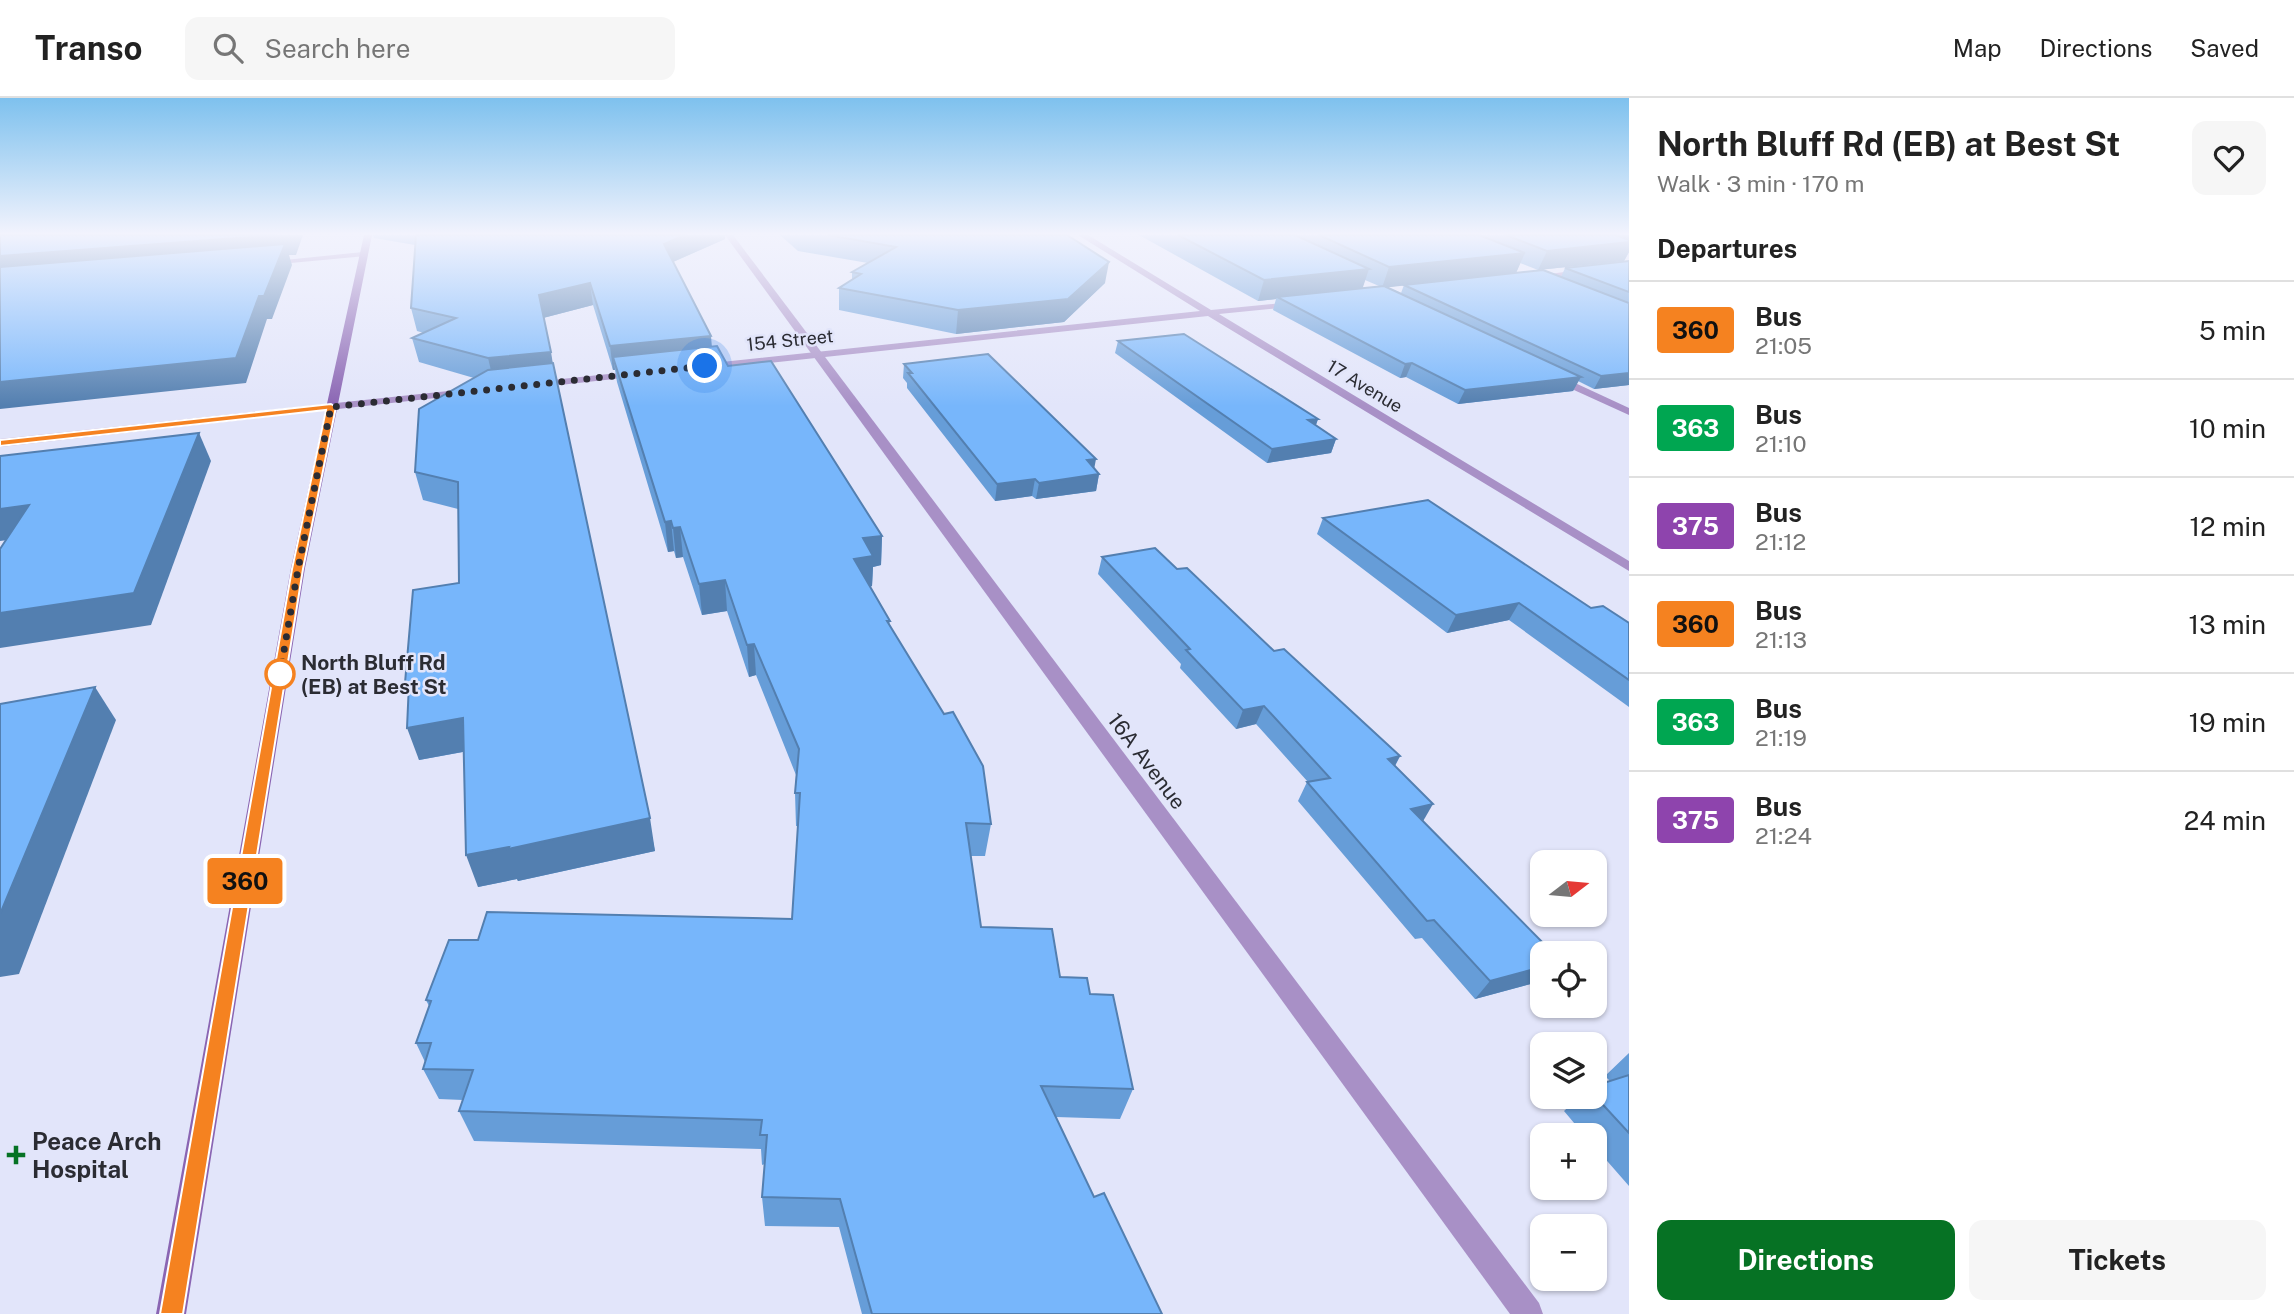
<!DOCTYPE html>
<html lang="en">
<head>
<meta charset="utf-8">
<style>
  :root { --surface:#fff; --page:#f6f6f6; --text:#222; --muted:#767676; --line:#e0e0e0; --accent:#067224 }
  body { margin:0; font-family:"Public Sans",sans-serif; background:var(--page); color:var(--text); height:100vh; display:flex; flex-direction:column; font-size:26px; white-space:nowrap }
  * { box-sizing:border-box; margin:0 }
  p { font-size:23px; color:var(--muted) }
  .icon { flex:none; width:38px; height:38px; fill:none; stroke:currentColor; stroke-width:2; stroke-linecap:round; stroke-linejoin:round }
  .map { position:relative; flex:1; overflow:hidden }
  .details { display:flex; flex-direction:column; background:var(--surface); width:665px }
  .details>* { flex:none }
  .badge { padding:0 14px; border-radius:5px; font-size:24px; line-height:46px }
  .needle { width:46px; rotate:74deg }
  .tools { position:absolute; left:1530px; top:752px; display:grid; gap:14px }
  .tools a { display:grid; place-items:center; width:77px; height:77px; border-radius:14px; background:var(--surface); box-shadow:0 2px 5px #0004; font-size:35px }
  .you { position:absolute; width:35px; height:35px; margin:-18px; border:5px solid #fff; border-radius:50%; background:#1a73e8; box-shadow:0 0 0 10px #1a73e833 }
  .map>.badge { position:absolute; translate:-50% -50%; box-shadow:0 0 0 4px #fff }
  h2 { padding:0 28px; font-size:26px; line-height:63px }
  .round { display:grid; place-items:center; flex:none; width:74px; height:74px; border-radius:14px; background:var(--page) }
  .head { display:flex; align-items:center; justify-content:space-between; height:119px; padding:0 28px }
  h1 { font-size:33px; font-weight:700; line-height:52px }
  .cta { display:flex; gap:14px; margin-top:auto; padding:14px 28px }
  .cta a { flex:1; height:80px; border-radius:14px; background:var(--accent); color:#fff; font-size:28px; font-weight:700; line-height:80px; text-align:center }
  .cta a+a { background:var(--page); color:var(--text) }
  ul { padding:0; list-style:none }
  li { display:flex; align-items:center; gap:21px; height:98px; padding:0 28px; border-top:2px solid var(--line) }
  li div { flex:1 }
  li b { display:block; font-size:26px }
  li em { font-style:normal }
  li .badge { min-width:77px; font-weight:700; text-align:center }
  header { display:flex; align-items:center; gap:42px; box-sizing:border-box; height:98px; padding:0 35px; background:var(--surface); border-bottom:2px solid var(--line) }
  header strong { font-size:33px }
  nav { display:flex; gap:38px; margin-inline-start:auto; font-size:24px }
  .search { width:490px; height:63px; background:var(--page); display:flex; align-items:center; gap:18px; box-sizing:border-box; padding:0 24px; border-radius:14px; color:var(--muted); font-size:26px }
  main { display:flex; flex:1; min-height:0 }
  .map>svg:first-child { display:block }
</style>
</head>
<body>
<header>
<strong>Transo</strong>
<div class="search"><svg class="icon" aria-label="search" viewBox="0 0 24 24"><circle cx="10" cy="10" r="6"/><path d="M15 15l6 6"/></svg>Search here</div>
<nav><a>Map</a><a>Directions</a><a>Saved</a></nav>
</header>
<main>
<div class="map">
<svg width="1629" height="1216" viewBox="0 0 1629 1216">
  <rect width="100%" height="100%" fill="#e2e5fa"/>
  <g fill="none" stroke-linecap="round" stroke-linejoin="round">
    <polygon fill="#a890c6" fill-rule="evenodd" points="1552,278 1560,278 1629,310 1629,317 1552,282"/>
    <g fill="#a890c6" fill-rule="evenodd">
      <polygon points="725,137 733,137 1539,1205 1543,1216 1510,1216"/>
      <polygon points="363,154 366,158 269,167 265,164"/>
    </g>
    <g fill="#a890c6" fill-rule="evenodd">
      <polygon points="1078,137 1088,137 1211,212 1302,203 1304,205 1299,208 1219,216 1629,463 1629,473 1208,218 703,272 698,269 703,266 1200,213"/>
      <polygon points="1629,165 1629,171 1532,182 1528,179"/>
      <polygon points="637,273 642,276 641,278 533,290 528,287 533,284"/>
      <polygon points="467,291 473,294 471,296 0,349 0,341"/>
    </g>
    <polygon fill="#8a65b3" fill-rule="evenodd" points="364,137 372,137 305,470 186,1216 156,1216 291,470"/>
  </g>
  <g fill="#669dd8" fill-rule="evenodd">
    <polygon points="373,137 725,137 725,141 673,164 712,249 728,268 882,438 881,467 873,469 872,488 870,489 890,523 889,527 991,726 985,758 971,758 981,829 1090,896 1133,991 1120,1021 1056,1019 1094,1099 1162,1216 862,1216 839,1129 765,1128 762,1099 765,1066 762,1067 761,1051 474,1043 459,1013 463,1002 439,1001 423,971 425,964 416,945 429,908 426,902 478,842 792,821 798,728 796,728 795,695 796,677 756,577 749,579 727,513 702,517 683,459 676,460 674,453 668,454 617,284 615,272 613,272 593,207 543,220 655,753 518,783 517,781 478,789 463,654 419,662 408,594 405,585 459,485 458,411 423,402 415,374 474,280 419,264 412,240 424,235 417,233 411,210 415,147 374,140"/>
    <polygon points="780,137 1067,137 1105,185 1064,224 956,236 839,212 839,190 852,182 852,174 868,165 798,153"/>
    <path d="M1139,137H1629V154L1624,163L1538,172L1520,165L1516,175L1561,179L1565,170L1629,163V287L1594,291L1578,283L1573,293L1458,306L1406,279L1400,280L1273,212L1276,201L1258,203ZM1365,182L1379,188L1362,190ZM1404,187L1401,195L1387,189Z"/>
    <polygon points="1118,243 1318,321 1316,327 1336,341 1331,355 1267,365 1115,255"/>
    <polygon points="904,266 1094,370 1099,376 1096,393 1036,401 1032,398 995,403 907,290 907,285 903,280"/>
    <polygon points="1323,420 1591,510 1629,525 1629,609 1509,522 1447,535 1317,436"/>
    <polygon points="1102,459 1177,471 1400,658 1395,668 1423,723 1542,856 1542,883 1475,901 1422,840 1415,841 1298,703 1307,684 1308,684 1256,626 1236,631 1180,570 1181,566 1098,476"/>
    <polygon points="1629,955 1629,1088 1594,1048 1594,1038 1585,1038 1564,1013 1579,999 1594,999 1594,988 1610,983 1605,978"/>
  </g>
  <g fill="#537fb0">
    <polygon points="277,137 303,137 296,157 289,157 292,167 272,221 267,221 246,285 0,311 0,158"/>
    <polygon points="685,137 725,137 725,141 666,167 664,146"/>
    <polygon points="1592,137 1629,137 1629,154 1624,163 1538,172 1547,153"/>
    <polygon points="1525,155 1516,175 1382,190 1389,169"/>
    <polygon points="1109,164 1105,185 1064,224 956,236 958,212"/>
    <polygon points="1369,171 1362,192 1277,199 1276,201 1258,203 1264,182"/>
    <polygon points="590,185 593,207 543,220 539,197"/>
    <polygon points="711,238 713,262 613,259 615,272 613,272 610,248"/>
    <polygon points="551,254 555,279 494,285 488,260"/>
    <polygon points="1412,265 1406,279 1400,280 1405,266"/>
    <polygon points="1629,275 1629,287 1594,291 1601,278"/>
    <polygon points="1581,279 1573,293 1458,306 1465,292"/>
    <polygon points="1318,321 1313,335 1308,322"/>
    <polygon points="199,335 211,363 151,527 0,550 0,515"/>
    <polygon points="1336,341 1331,355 1267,365 1272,351"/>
    <polygon points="1096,361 1093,377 1087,362"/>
    <polygon points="1099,376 1096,393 1036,401 1039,385"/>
    <polygon points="1035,381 1032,398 995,403 997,386"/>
    <polygon points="29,407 47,437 0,443 0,411"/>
    <polygon points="671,423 674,453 668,454 665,424"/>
    <polygon points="680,429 683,459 676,460 673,430"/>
    <polygon points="882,438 881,467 873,469 872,488 853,491 854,461 863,440"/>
    <polygon points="725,482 727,513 702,517 699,486"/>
    <polygon points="1519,505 1509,522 1447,535 1456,517"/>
    <polygon points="754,546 756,577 749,579 747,547"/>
    <polygon points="95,589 116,622 19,876 0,879 0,816"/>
    <polygon points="1264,608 1256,626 1236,631 1243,612"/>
    <polygon points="463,620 473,652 419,662 407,630"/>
    <polygon points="1400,658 1390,677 1388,661"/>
    <polygon points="1433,706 1422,725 1411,711"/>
    <polygon points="650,720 655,753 518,783 517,781 478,789 466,757"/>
    <polygon points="1542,869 1542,883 1475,901 1490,883"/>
  </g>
  <g fill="#77b6fb" stroke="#537fb0" stroke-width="2">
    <polygon points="0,137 277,137 0,158"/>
    <polygon points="416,137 685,137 664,146 711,238 610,248 590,185 539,197 551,254 488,260 412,240 456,220 411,210"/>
    <polygon points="828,137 1067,137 1109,164 1068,201 958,212 839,190 861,176 852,174 896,149"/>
    <polygon points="1178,137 1295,137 1369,171 1264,182"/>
    <polygon points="1319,137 1479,137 1525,155 1389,169"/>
    <polygon points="1506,137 1616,137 1629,142 1629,144 1547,153"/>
    <polygon points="285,146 264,198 259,198 236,260 0,284 0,169"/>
    <polygon points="1629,163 1629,194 1565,170"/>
    <polygon points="1543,172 1629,205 1629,275 1601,278 1404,187"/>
    <polygon points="1384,188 1581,279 1465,292 1412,265 1405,266 1277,199"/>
    <polygon points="1184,236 1318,321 1308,322 1336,341 1272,351 1118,243"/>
    <polygon points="717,248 728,268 771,263 882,438 863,440 873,458 854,461 890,523 887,523 944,616 953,614 983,668 991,726 966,725 981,829 1052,831 1060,879 1087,880 1090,896 1113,897 1133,991 1041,988 1094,1099 1104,1095 1162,1216 872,1216 840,1101 762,1099 767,1037 760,1037 762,1022 459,1013 473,972 423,971 431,945 416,945 431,903 426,902 449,842 478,842 487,814 792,821 800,695 795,695 799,651 754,546 747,547 725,482 699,486 680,429 673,430 671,423 665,424 613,259"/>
    <polygon points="988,256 1096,361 1087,362 1099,376 1039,385 1035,381 997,386 908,275 912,275 904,266"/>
    <polygon points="553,265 650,720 508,751 509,749 466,757 463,620 407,630 409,585 405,585 413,492 459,485 458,384 415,374 419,311 488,272"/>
    <polygon points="199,335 134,495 0,515 0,451 29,407 0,411 0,358"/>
    <polygon points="1428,402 1591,510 1603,508 1629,525 1629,582 1519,505 1456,517 1323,420"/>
    <polygon points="1155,450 1177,471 1187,470 1274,553 1284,551 1400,658 1388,661 1433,706 1411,711 1554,856 1542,856 1542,869 1490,883 1434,822 1427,823 1307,684 1330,680 1264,608 1243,612 1186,552 1190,551 1102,459"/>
    <polygon points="95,589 0,816 0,606"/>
    <polygon points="1629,977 1629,1035 1594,997 1594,988"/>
  </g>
  <linearGradient id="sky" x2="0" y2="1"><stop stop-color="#7ec1ee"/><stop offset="0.44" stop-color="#f2f3fd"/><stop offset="1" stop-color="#f2f3fd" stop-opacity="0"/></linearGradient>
  <rect width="1629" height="308" fill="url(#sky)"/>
  <polygon fill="#f58220" stroke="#fff" stroke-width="2" points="331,306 336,309 303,471 183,1216 160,1216 292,471 326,312 0,348 0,342"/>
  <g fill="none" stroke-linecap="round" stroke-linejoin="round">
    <polyline stroke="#2b2c33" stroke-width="7" stroke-dasharray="0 12.6" points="280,576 298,471 331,309 705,268"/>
  </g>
  <circle fill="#fff" stroke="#f58220" stroke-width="3.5" cx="280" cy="576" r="14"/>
  <path fill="#067224" stroke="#e2e5fa" stroke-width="2.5" d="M12.5 1046.5h7v7h7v7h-7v7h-7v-7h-7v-7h7z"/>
  <g text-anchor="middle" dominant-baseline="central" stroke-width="5" stroke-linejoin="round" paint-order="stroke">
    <g font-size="18" fill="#2b2c33" stroke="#e2e5fa">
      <text transform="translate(790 242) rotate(-6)">154 Street</text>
      <text transform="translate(1365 288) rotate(31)">17 Avenue</text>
    </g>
    <g font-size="21" font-weight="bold" fill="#2b2c33" stroke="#e2e5fa" text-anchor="start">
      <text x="301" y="564">North Bluff Rd<tspan x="301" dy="24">(EB) at Best St</tspan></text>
    </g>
    <g font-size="21" fill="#2b2c33" stroke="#e2e5fa">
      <text transform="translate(1147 663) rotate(53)">16A Avenue</text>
    </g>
    <g font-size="24" font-weight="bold" fill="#2b2c33" stroke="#e2e5fa" text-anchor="start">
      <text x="32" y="1043">Peace Arch<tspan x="32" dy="28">Hospital</tspan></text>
    </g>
  </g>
</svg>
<div class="tools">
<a><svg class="needle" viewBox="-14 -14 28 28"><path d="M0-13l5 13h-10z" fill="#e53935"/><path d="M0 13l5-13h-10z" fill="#767676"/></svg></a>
<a><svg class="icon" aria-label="locate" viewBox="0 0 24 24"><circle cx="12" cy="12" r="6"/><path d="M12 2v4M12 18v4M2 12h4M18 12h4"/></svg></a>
<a><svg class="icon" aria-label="layers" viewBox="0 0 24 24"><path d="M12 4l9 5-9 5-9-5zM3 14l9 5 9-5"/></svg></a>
<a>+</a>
<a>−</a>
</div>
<div class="you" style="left:705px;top:268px"></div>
<b class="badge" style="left:245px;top:783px;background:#f58220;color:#111">360</b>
</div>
<section class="details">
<div class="head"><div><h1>North Bluff Rd (EB) at Best St</h1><p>Walk · 3 min · 170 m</p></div><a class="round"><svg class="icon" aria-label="heart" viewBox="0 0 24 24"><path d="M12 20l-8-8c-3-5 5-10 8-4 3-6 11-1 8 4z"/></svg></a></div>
<h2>Departures</h2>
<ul>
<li><span class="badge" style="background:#f58220;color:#111">360</span><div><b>Bus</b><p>21:05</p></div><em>5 min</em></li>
<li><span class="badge" style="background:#00a651;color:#fff">363</span><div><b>Bus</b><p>21:10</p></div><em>10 min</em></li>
<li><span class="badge" style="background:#8e44ad;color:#fff">375</span><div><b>Bus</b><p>21:12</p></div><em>12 min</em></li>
<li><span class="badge" style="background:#f58220;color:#111">360</span><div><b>Bus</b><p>21:13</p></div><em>13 min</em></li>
<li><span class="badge" style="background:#00a651;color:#fff">363</span><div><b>Bus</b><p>21:19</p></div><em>19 min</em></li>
<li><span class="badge" style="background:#8e44ad;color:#fff">375</span><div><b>Bus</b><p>21:24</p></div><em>24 min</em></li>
</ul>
<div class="cta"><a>Directions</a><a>Tickets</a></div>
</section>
</main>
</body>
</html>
